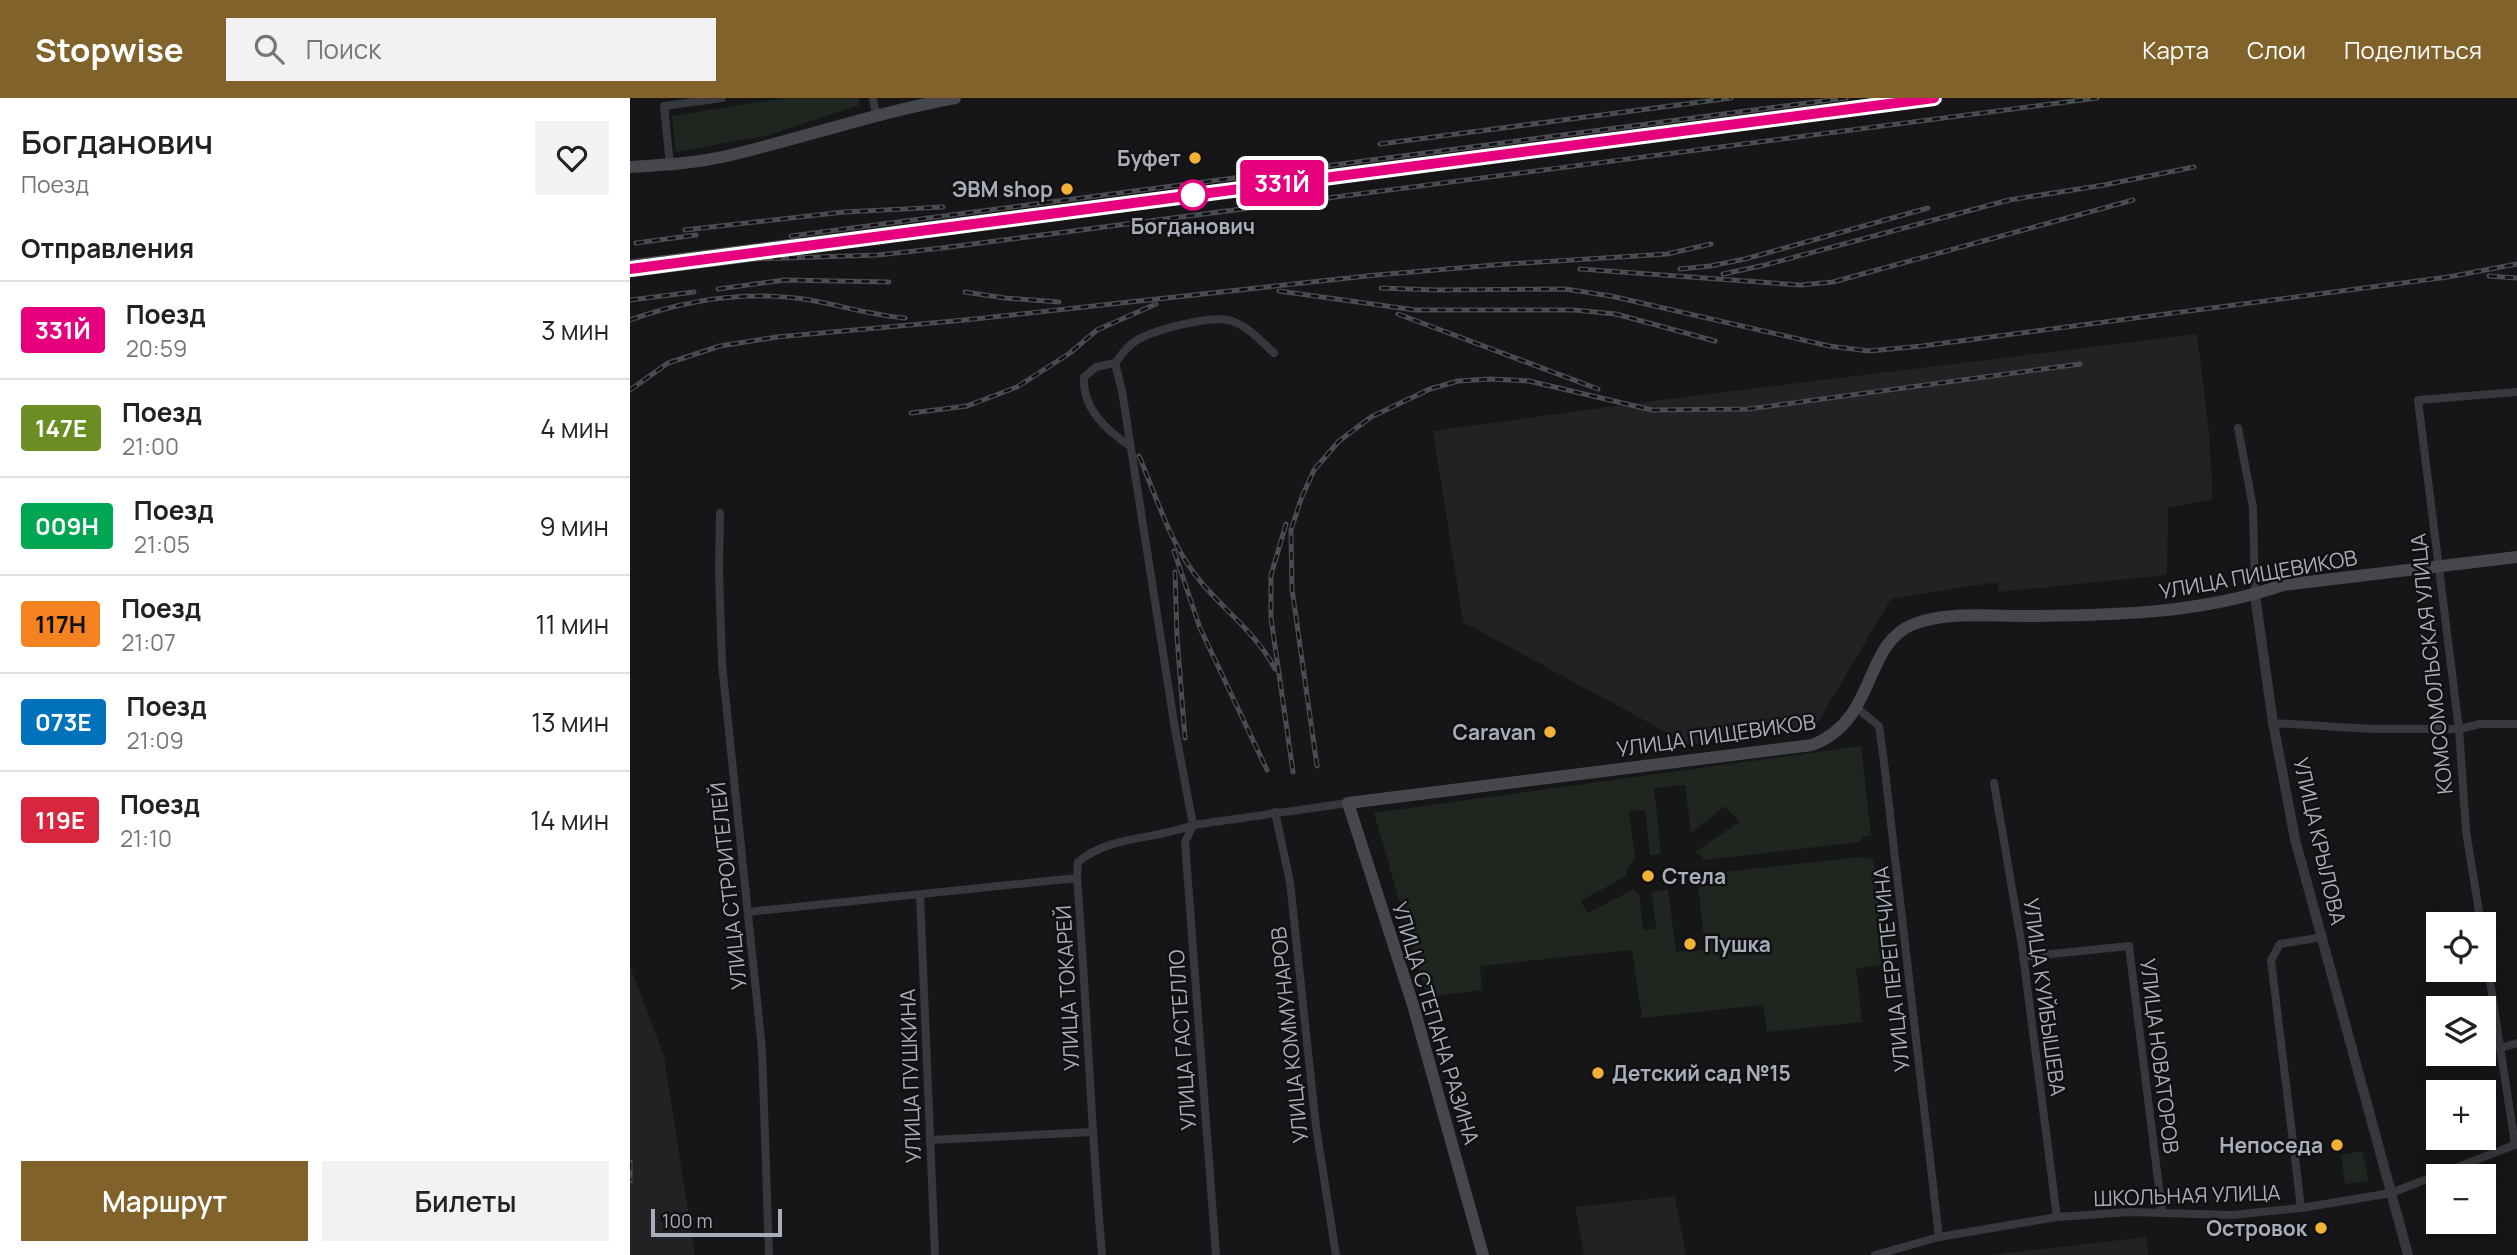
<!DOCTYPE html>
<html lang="ru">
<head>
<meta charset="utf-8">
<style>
  :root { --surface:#fff; --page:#f2f2f2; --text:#222; --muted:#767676; --line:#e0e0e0; --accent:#80622a }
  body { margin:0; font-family:Manrope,sans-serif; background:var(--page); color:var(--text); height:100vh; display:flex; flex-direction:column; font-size:26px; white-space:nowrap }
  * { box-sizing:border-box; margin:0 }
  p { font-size:23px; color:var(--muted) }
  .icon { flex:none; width:38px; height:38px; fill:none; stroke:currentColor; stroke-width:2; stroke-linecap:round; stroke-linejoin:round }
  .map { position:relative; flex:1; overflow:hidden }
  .panel { display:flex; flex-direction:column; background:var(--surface); width:630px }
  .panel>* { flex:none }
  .badge { padding:0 14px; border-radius:5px; font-size:24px; line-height:46px }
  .tools { position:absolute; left:1796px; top:814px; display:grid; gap:14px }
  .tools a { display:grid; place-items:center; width:70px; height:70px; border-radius:0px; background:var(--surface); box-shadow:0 4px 18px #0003; font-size:35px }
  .scale { position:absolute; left:21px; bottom:18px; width:131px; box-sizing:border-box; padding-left:7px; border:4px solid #a8adb8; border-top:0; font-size:19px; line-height:24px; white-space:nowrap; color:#a8adb8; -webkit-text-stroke:5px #111113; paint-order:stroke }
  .map>.badge { position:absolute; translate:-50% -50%; box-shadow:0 0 0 4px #fff }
  h2 { padding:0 21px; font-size:26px; line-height:63px }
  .round { display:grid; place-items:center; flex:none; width:74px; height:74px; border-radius:0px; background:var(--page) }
  .overview { display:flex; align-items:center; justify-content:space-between; height:119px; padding:0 21px }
  h1 { font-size:33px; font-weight:600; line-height:52px }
  .primary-button { display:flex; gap:14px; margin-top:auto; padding:14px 21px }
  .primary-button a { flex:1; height:80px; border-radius:0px; background:var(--accent); color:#fff; font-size:28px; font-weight:600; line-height:80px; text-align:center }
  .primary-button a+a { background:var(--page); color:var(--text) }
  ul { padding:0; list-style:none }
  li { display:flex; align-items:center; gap:21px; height:98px; padding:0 21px; border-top:2px solid var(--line) }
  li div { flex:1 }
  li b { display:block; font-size:26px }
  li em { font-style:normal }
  li .badge { min-width:77px; font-weight:700; text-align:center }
  header { display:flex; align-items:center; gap:42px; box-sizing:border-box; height:98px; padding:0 35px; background:var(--accent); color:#fff }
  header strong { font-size:33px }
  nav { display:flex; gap:38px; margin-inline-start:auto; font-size:24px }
  .search { width:490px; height:63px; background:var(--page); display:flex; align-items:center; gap:18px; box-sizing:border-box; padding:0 24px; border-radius:0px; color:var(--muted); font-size:26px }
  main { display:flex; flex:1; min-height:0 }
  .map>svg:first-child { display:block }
</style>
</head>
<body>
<header>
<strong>Stopwise</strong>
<div class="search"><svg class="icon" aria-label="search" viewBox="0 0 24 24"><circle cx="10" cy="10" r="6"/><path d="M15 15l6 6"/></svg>Поиск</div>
<nav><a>Карта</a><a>Слои</a><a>Поделиться</a></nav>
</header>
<main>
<section class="panel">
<div class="overview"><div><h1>Богданович</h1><p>Поезд</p></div><a class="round"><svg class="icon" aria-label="heart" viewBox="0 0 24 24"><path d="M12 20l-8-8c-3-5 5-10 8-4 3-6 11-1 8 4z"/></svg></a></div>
<h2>Отправления</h2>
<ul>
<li><span class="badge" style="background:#e6007e;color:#fff">331Й</span><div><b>Поезд</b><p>20:59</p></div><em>3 мин</em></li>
<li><span class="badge" style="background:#6b8e23;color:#fff">147Е</span><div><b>Поезд</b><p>21:00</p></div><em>4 мин</em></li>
<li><span class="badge" style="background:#00a651;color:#fff">009Н</span><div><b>Поезд</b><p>21:05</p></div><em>9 мин</em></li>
<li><span class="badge" style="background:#f58220;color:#111">117Н</span><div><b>Поезд</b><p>21:07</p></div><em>11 мин</em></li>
<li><span class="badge" style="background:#0072bc;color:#fff">073Е</span><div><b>Поезд</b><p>21:09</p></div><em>13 мин</em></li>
<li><span class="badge" style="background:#d7263d;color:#fff">119Е</span><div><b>Поезд</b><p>21:10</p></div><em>14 мин</em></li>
</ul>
<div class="primary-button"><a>Маршрут</a><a>Билеты</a></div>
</section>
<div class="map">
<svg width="1887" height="1157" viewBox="0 0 1887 1157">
  <rect width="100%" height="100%" fill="#161618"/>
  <g fill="#222225">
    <polygon points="1567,236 1579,334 1583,401 1538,410 1537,477 1369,494 1367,484 1261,501 1185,629 1060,647 833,524 803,333 1015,304"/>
    <polygon points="0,868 34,958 65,1157 0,1157"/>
    <polygon points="1045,1098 1056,1157 954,1157 945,1109"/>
    <polygon points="1516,1139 1518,1157 1360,1157"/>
  </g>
  <g fill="#1e261f">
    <polygon points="155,0 229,0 229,7 139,37 46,54 42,18"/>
    <polygon points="1231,648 1241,737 1233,739 1229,744 1074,762 1071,757 1065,754 1109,724 1095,708 1061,735 1055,687 1024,690 1031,756 1020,757 1015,712 999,713 1005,760 997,770 996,778 951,803 958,815 1002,792 1009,796 1013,832 1026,830 1022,794 1038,791 1046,854 1075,852 1068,787 1075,776 1230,759 1243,761 1255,867 1226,870 1232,924 1137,934 1133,907 1012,920 1002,852 850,868 852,892 797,899 744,715"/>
    <polygon points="1732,1053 1739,1083 1715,1086 1711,1057"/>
  </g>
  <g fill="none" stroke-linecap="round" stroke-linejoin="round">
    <g stroke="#37383d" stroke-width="8">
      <polyline points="243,0 246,17"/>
      <polyline points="40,67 34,8 92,0"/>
      <path d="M485,265L466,269L454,279C452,310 476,332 500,348"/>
      <polyline points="1608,330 1623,409 1625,497"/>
      <polyline points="90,415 89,473 92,566 132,951 139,1157"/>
      <polyline points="1227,610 1249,628 1253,656 1309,1139"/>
      <polyline points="1643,625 1744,631 1829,631 1850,626 1887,626"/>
      <polyline points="1364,685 1392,849 1427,1119"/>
      <polyline points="645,714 660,784 686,1029 706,1157"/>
      <path d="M563,727L545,631L492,293L485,265C491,257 498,247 507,242C525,232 582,216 602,223C619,229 631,243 644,255"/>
      <polyline points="563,727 555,744 586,1157"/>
      <path d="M447,780L448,764C480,737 525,742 563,727L718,705"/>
      <polyline points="290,798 305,1157"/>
      <path d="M118,814L447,780C457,906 461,1031 472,1157"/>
      <polyline points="1851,826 1836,733 1829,631 1788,302 1887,294"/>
      <polyline points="1853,838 1885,1046"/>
      <polyline points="1393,859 1499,848 1532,1114"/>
      <polyline points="1870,950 1887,945"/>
      <polyline points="300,1042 462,1034"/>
      <polyline points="1671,1110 1641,862 1650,846 1693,839"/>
      <polyline points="1245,1157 1309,1139 1427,1119 1500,1114 1602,1117 1671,1110 1761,1095 1887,1046"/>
    </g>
    <polyline stroke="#37383d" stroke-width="10" points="1625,497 1643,625 1665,741 1778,1157"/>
    <g stroke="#45474d" stroke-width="12">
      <path d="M0,69C34,67 68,65 101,57C176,39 249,14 325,0"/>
      <path d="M853,1157L783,907L718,705L1182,647C1248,622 1232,546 1284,526C1319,512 1368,519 1406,518C1492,517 1571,515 1653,487L1887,459"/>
    </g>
    <g stroke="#4a4c52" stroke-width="5">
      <g id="rail">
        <polyline points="750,46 1101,0"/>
        <polyline points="55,132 214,114 313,109"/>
        <polyline points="161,138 1216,0"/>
        <polyline points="6,145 66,137"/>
        <polyline points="159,150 1304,0"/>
        <polyline points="0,164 170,142"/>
        <polyline points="950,171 1170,187 1203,184 1503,102"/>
        <polyline points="1050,171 1080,168 1115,161 1298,110"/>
        <polyline points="1093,176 1135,167 1379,102 1474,87 1564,69"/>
        <polyline points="0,177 124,161 248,157 312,150 1467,0"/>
        <polyline points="1859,178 1887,180"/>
        <polyline points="751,190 805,192 935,191 981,198 1199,248 1239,253 1292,248 1818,179 1887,166"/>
        <polyline points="88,191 155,182 259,184"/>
        <polyline points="649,193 785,212 944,212 986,216 1085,243"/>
        <polyline points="335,194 375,200 429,204"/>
        <polyline points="0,202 64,194"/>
        <polyline points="768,216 968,291"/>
        <path d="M0,222C58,201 118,192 180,202C212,208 242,217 275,220"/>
        <polyline points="0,292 38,265 90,248 147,239 335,222 746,177 876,166 1037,156 1081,146"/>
        <polyline points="281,315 337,308 387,289 440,255 467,232 526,206"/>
        <path d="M509,358C527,400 541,449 571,484C595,513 628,537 645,571"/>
        <polyline points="656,426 641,477 641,520 663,674"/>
        <polyline points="544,453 570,530 637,672"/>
        <polyline points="545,474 547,539 555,640"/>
        <polyline points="687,668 662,491 661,432 671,401 684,372 709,343 741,319 800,291 828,283 860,281 899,283 1022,312 1118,311 1450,266"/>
        <polyline points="0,1064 0,1083"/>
      </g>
    </g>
    <use href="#rail" stroke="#111113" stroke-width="2.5" stroke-dasharray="8" stroke-linecap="butt"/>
  </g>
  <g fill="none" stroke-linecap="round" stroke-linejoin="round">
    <g stroke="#fff" stroke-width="16">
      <polyline id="line" points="0,171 1304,0"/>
    </g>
    <use href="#line" stroke="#e6007e" stroke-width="10"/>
  </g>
  <g fill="#f2b134" stroke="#111113" stroke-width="2.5">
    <circle cx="565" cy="60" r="7"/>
    <circle cx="437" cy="91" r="7"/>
    <circle cx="920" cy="634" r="7"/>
    <circle cx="1018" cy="778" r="7"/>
    <circle cx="1060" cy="846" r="7"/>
    <circle cx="968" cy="975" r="7"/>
    <circle cx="1707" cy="1047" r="7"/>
    <circle cx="1691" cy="1130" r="7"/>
  </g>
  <circle fill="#fff" stroke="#e6007e" stroke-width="3.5" cx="563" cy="97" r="14"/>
  <g text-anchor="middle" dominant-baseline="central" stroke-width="5" stroke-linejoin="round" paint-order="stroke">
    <g font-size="21" font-weight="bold" fill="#a8adb8" stroke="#111113" text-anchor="end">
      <text x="551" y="60">Буфет</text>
      <text x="423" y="91">ЭВМ shop</text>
      <text x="906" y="634">Caravan</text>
      <text x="1032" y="778" text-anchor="start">Стела</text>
      <text x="1074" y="846" text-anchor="start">Пушка</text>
      <text x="982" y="975" text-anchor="start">Детский сад №15</text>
      <text x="1693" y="1047">Непоседа</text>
      <text x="1677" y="1130">Островок</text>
    </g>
    <g font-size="21" font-weight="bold" fill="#a8adb8" stroke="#111113">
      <text x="563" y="128">Богданович</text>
    </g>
    <g font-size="21" fill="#a8adb8" stroke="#111113">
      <text transform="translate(1628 476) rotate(-10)">УЛИЦА ПИЩЕВИКОВ</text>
      <text transform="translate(1801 566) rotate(-96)">КОМСОМОЛЬСКАЯ УЛИЦА</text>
      <text transform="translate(1086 637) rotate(-8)">УЛИЦА ПИЩЕВИКОВ</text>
      <text transform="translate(1690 743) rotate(77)">УЛИЦА КРЫЛОВА</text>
      <text transform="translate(98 788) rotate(-96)">УЛИЦА СТРОИТЕЛЕЙ</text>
      <text transform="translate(1261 871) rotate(-96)">УЛИЦА ПЕРЕПЕЧИНА</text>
      <text transform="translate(437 890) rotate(-93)">УЛИЦА ТОКАРЕЙ</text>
      <text transform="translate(1415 899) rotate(82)">УЛИЦА КУЙБЫШЕВА</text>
      <text transform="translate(806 925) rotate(73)">УЛИЦА СТЕПАНА РАЗИНА</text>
      <text transform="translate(659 937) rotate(-96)">УЛИЦА КОММУНАРОВ</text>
      <text transform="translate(552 942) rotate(-94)">УЛИЦА ГАСТЕЛЛО</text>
      <text transform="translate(1530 958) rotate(83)">УЛИЦА НОВАТОРОВ</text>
      <text transform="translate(280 978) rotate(-92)">УЛИЦА ПУШКИНА</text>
      <text transform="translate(1557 1097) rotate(-2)">ШКОЛЬНАЯ УЛИЦА</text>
    </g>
  </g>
</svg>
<div class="tools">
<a><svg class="icon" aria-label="locate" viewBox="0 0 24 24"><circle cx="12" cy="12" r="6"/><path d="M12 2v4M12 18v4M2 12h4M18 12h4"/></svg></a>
<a><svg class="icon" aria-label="layers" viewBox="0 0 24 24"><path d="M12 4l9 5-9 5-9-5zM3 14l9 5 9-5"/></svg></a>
<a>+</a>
<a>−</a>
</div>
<div class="scale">100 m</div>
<b class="badge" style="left:652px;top:85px;background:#e6007e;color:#fff">331Й</b>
</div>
</main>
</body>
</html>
